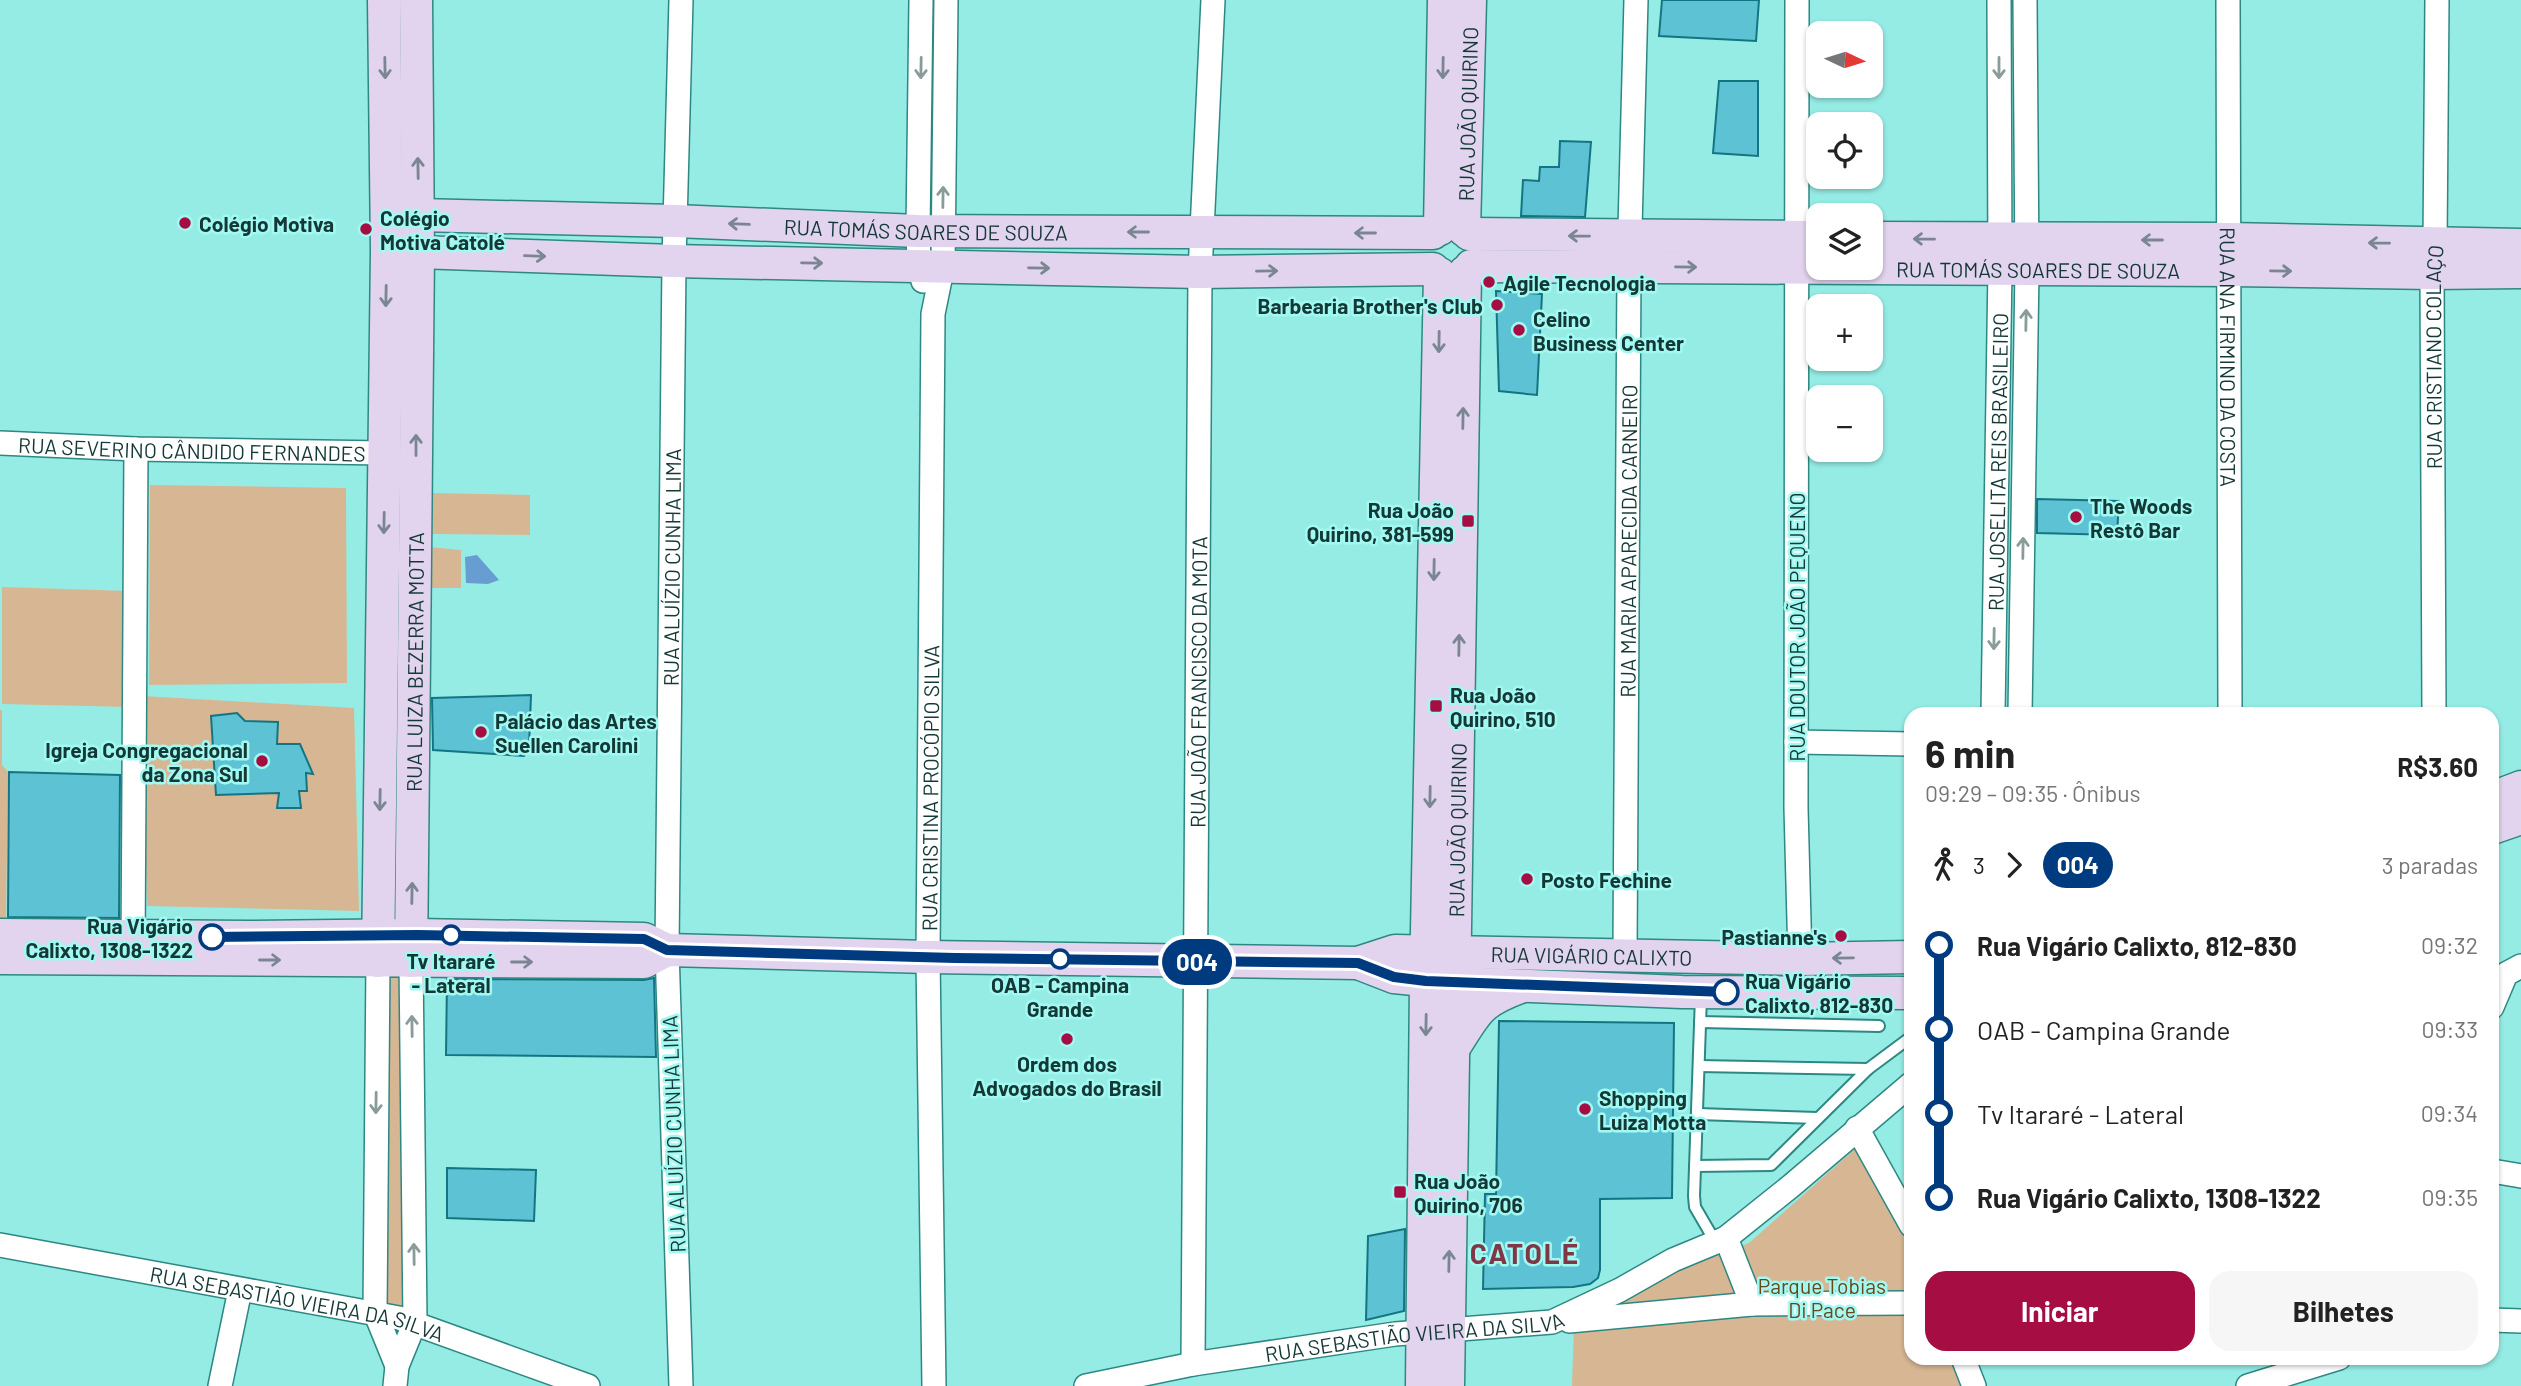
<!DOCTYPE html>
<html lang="pt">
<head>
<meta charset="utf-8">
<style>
  :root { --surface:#fff; --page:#f6f6f6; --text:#222; --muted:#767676; --accent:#a50d43 }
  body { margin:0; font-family:Barlow,sans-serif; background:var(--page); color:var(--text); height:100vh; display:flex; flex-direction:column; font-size:26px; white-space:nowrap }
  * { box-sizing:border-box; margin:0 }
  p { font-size:23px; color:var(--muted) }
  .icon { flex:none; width:38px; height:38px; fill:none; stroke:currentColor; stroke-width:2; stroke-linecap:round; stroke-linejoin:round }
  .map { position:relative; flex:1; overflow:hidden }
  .side { position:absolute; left:1904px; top:707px; width:595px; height:658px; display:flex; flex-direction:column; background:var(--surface); border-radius:21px; box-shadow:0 2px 5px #0004 }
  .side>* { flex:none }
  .badge { padding:0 14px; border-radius:23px; font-size:24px; line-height:46px }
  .needle { width:46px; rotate:94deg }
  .tools { position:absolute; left:1806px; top:21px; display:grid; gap:14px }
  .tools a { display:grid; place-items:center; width:77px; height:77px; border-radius:14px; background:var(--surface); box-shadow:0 2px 5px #0004; font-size:35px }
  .map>.badge { position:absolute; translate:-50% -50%; box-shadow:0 0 0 4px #fff }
  .legs { display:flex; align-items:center; gap:10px; height:77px; padding:0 21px; font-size:23px }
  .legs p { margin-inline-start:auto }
  .headline { display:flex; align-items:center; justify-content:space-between; height:119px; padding:0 21px }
  h1 { font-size:38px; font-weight:700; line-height:52px }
  .cta { display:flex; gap:14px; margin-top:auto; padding:14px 21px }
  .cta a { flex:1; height:80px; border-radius:21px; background:var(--accent); color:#fff; font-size:28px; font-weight:700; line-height:80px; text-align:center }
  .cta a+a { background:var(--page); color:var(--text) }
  ul { padding:0 21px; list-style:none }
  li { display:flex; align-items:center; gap:24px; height:84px; font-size:26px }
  li i { display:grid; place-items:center; width:10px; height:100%; margin:0 9px; background:currentColor }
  li i::after { content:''; width:18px; height:18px; margin:-9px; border:5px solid; border-radius:50%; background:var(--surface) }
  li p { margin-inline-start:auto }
  li:first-child i { background:linear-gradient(#0000 50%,currentColor 0) }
  li:last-child i { background:linear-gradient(currentColor 50%,#0000 0) }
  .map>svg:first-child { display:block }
</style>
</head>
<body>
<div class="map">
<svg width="2521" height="1386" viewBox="0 0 2521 1386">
  <rect width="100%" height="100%" fill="#95ece5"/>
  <g fill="#d7b793">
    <polygon points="150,485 346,488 347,683 149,685"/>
    <polygon points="429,493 530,495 530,535 432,534"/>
    <polygon points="429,547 461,550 461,588 431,588"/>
    <polygon points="2,587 129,591 129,707 2,704"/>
    <polygon points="143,696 354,708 359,911 147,906"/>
    <polygon points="0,710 2,710 2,765 8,772 6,921 0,920"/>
    <polygon points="384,966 407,967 410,1315 381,1304"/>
    <polygon points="1855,1149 1911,1244 1911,1358 1950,1358 1961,1386 1572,1386 1574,1324 1668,1274 1749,1243"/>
  </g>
  <polygon fill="#689dd2" points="477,555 499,580 488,584 466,583 465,557"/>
  <g fill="#5dc3d4" stroke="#137582" stroke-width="2">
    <polygon points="1662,0 1759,0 1756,41 1659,36"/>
    <polygon points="1719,81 1758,81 1758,156 1713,153"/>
    <polygon points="1560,141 1591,142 1585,217 1521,216 1523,180 1539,181 1540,167 1559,167"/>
    <polygon points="1496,291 1542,294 1537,395 1499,391"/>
    <polygon points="2037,499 2119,501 2117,535 2037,533"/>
    <polygon points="531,695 529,747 524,756 433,750 432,698"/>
    <polygon points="237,713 245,721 278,722 277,744 300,744 313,774 306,773 307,791 299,791 301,808 277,808 279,793 216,795 211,716"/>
    <polygon points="9,772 120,775 119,918 8,917"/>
    <polygon points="654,978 656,1057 446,1055 447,979 644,980"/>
    <polygon points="1499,1021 1674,1023 1672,1198 1600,1199 1600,1270 1598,1278 1590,1284 1573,1287 1483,1289 1485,1194 1496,1194"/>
    <polygon points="447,1168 536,1170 534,1221 447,1218"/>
    <polygon points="1405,1229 1404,1311 1366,1320 1368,1236"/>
  </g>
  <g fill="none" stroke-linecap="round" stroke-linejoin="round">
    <g stroke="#2d8883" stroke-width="14">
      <g id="lane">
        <polyline points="1701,996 1694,1196 1695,1207 1716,1243"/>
        <polyline points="1700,1022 1879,1026"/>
        <polyline points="1699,1066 1868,1069"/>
        <polyline points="1698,1114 1817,1118"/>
        <polyline points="1695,1166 1771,1165 1868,1069 1911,1037"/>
      </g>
    </g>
    <g stroke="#2d8883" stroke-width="26">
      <g id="street">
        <polyline points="921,0 918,231 919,265 923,281"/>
        <polyline points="1797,0 1796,808 1800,959"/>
        <path id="s1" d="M2228,0L2230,714"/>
        <path id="s2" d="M0,443L136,449L385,453"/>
        <path id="s3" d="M1993,714L2000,268L1999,0"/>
        <polyline points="2020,714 2027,269 2025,0"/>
        <path id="s4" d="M2434,714L2432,273L2435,244L2437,0"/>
        <polyline points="1796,742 1911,744"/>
        <polyline points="133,950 136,449"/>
        <path id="s5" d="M1625,954L1629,266L1636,0"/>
        <polyline points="378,961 375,1312 397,1366"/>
        <polyline points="2492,1007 2506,974 2521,966"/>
        <polyline points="1857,1128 1911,1225"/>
        <polyline points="2492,1171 2521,1176"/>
        <polyline points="1726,1238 1752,1304"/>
        <path id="s6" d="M0,1245L399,1318L588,1386"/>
        <polyline points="2492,1320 2521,1321"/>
        <polyline points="1569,1321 1752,1304 1911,1303"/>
        <polyline points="1963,1358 1974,1386"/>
        <path id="s7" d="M1193,1364L1200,272L1213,0"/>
        <polyline points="220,1386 240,1290"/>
        <polyline points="395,1386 397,1366 415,1322 411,961"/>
        <path id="s8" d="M681,1386L667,950L674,261L681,0"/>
        <path id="s9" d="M934,1386L928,957L933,314L943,265L946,0"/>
        <path id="s10" d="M1086,1386L1193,1364L1395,1334L1552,1322L1620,1290L1673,1260L1726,1238L1791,1186L1911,1084"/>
        <polyline points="2248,1386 2339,1358"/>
      </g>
    </g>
    <g stroke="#2d8883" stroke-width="35">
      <g id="secondary">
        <path id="s11" d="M418,215L675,221L918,231L1433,233"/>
        <polyline points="1440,229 1444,0"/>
        <path id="s12" d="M1464,230L1470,0"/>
        <polyline points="1469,234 1818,237"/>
        <polyline points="1871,238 2230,239 2521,245"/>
        <polyline points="418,252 674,261 1200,272 1433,269"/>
        <path id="s13" d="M1471,266L2230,270L2432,273L2521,272"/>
        <polyline points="2492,798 2521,787"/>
        <polyline points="2492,828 2521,818"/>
        <path id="s14" d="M0,935L248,937L418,935L644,939L667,950L928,957L1358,963L1395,951L1800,959L1911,957"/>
        <polyline points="0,958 644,962 667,950"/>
        <polyline points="378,961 387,251 384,0"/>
        <path id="s15" d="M411,961L418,252L416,0"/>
        <polyline points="1358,963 1394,977 1454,983 1682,992 1911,993"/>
        <path d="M1453,1049C1477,1012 1477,1003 1520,987"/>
        <polyline points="1422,1386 1426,981 1440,274"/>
        <path id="s16" d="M1448,1386L1465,272"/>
      </g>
    </g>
    <use href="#lane" stroke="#fff" stroke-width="10"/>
    <use href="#street" stroke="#fff" stroke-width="23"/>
    <use href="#secondary" stroke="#e2d3ee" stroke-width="32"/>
  </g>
  <defs><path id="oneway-shaft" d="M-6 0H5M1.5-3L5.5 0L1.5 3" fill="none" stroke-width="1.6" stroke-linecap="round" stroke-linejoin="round" transform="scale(1.75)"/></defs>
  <g stroke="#7a8692">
    <use href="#oneway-shaft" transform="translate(385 68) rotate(89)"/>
    <use href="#oneway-shaft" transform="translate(1443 68) rotate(91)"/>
    <use href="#oneway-shaft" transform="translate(418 168) rotate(-91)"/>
    <use href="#oneway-shaft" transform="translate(739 224) rotate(-178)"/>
    <use href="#oneway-shaft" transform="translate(1138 232) rotate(-180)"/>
    <use href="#oneway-shaft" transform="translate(1365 233) rotate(-180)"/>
    <use href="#oneway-shaft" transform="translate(1579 236) rotate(-179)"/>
    <use href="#oneway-shaft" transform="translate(1924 239) rotate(-179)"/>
    <use href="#oneway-shaft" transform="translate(2152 240) rotate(180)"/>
    <use href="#oneway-shaft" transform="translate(2379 243) rotate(-179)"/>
    <use href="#oneway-shaft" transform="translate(535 256) rotate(2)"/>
    <use href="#oneway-shaft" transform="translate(812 263) rotate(1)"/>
    <use href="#oneway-shaft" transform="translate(1686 267) rotate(1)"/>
    <use href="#oneway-shaft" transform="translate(1039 268) rotate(1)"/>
    <use href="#oneway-shaft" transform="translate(1267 271) rotate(-1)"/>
    <use href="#oneway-shaft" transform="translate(2281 271) rotate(1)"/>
    <use href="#oneway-shaft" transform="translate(386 296) rotate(91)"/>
    <use href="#oneway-shaft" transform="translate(1439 342) rotate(91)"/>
    <use href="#oneway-shaft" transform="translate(1463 418) rotate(-89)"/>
    <use href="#oneway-shaft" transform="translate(416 445) rotate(-90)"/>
    <use href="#oneway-shaft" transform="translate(384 523) rotate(91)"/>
    <use href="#oneway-shaft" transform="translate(1434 570) rotate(91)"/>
    <use href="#oneway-shaft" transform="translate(1459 645) rotate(-89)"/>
    <use href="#oneway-shaft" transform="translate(1430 797) rotate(91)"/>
    <use href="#oneway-shaft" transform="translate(380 800) rotate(91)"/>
    <use href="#oneway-shaft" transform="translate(412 893) rotate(-89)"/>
    <use href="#oneway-shaft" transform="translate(1843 958) rotate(179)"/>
    <use href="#oneway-shaft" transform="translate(270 960)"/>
    <use href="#oneway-shaft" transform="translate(522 962)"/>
    <use href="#oneway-shaft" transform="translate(1426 1025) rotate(91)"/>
    <use href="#oneway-shaft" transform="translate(1449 1261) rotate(-89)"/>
  </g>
  <g stroke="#899c9a">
    <use href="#oneway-shaft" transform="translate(921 68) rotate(91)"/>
    <use href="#oneway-shaft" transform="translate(1999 68) rotate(90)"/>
    <use href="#oneway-shaft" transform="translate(943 197) rotate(-89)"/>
    <use href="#oneway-shaft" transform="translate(2026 320) rotate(-89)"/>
    <use href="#oneway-shaft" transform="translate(2023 548) rotate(-89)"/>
    <use href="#oneway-shaft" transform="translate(1994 639) rotate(91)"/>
    <use href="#oneway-shaft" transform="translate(412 1026) rotate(-91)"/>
    <use href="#oneway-shaft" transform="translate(376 1103) rotate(91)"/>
    <use href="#oneway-shaft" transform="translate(414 1254) rotate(-91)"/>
  </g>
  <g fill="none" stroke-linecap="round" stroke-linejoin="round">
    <g stroke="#fff" stroke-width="16">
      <polyline id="line-1" points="212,937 418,935 644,939 667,950 955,958 1358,963 1394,977 1426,981 1726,992"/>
    </g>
    <use href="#line-1" stroke="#003b80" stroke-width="10"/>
  </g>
  <g fill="#a50d43" stroke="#a2f9f2" stroke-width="2.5">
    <circle cx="185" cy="223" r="7"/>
    <circle cx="366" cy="229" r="7"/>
    <circle cx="1489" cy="282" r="7"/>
    <circle cx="1497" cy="305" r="7"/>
    <circle cx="1519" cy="330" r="7"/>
    <circle cx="2076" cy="517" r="7"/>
    <rect x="1461" y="514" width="14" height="14" rx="3.5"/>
    <rect x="1429" y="699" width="14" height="14" rx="3.5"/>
    <circle cx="481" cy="732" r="7"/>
    <circle cx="262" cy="761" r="7"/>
    <circle cx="1527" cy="879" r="7"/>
    <circle cx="1841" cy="936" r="7"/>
    <circle cx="1067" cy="1039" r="7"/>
    <circle cx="1585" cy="1109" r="7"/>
    <rect x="1393" y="1185" width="14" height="14" rx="3.5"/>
  </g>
  <g fill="#fff" stroke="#003b80" stroke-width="3.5">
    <circle cx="451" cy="935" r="9"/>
    <circle cx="212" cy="937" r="12"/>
    <circle cx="1060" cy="959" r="9"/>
    <circle cx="1726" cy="992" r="12"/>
  </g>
  <g text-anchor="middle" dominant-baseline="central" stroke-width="5" stroke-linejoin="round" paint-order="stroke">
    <g font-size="21" fill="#133836" stroke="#a2f9f2">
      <text stroke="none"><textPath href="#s12" startOffset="116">RUA JOÃO QUIRINO</textPath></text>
      <text stroke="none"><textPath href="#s11" startOffset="508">RUA TOMÁS SOARES DE SOUZA</textPath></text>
      <text stroke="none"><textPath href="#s13" startOffset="567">RUA TOMÁS SOARES DE SOUZA</textPath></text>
      <text stroke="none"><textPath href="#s1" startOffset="357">RUA ANA FIRMINO DA COSTA</textPath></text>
      <text stroke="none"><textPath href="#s4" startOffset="357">RUA CRISTIANO COLAÇO</textPath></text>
      <text stroke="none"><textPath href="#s2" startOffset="192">RUA SEVERINO CÂNDIDO FERNANDES</textPath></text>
      <text stroke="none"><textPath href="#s3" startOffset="252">RUA JOSELITA REIS BRASILEIRO</textPath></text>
      <text stroke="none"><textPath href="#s5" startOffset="413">RUA MARIA APARECIDA CARNEIRO</textPath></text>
      <text stroke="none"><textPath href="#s8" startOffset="819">RUA ALUÍZIO CUNHA LIMA</textPath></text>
      <text transform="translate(1796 627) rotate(-90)">RUA DOUTOR JOÃO PEQUENO</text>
      <text stroke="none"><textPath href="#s15" startOffset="299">RUA LUIZA BEZERRA MOTTA</textPath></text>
      <text stroke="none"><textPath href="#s7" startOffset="682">RUA JOÃO FRANCISCO DA MOTA</textPath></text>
      <text stroke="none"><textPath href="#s9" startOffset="598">RUA CRISTINA PROCÓPIO SILVA</textPath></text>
      <text stroke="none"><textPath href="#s16" startOffset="556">RUA JOÃO QUIRINO</textPath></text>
      <text stroke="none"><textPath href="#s14" startOffset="1596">RUA VIGÁRIO CALIXTO</textPath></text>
      <text transform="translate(673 1134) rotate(-92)">RUA ALUÍZIO CUNHA LIMA</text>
      <text stroke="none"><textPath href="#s6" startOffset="303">RUA SEBASTIÃO VIEIRA DA SILVA</textPath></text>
      <text stroke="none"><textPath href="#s10" startOffset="332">RUA SEBASTIÃO VIEIRA DA SILVA</textPath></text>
    </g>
    <g font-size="21" font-weight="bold" fill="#133836" stroke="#a2f9f2" text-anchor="start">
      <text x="380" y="217">Colégio<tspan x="380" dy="24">Motiva Catolé</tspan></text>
      <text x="199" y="223">Colégio Motiva</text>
      <text x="1503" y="282">Agile Tecnologia</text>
      <text x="1483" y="305" text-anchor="end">Barbearia Brother's Club</text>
      <text x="1533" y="318">Celino<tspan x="1533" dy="24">Business Center</tspan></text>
      <text x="2090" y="505">The Woods<tspan x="2090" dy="24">Restô Bar</tspan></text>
      <text x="1454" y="509" text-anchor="end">Rua João<tspan x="1454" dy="24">Quirino, 381-599</tspan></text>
      <text x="1450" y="694">Rua João<tspan x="1450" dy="24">Quirino, 510</tspan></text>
      <text x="495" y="720">Palácio das Artes<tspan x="495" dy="24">Suellen Carolini</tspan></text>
      <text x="248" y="749" text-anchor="end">Igreja Congregacional<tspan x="248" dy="24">da Zona Sul</tspan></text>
      <text x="1541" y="879">Posto Fechine</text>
      <text x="1827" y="936" text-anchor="end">Pastianne's</text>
      <text x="1067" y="1063" text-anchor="middle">Ordem dos<tspan x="1067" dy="24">Advogados do Brasil</tspan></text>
      <text x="1599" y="1097">Shopping<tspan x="1599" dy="24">Luiza Motta</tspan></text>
      <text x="1414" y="1180">Rua João<tspan x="1414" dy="24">Quirino, 706</tspan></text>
    </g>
    <g font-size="21" font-weight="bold" fill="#133836" stroke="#a2f9f2">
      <text x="193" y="925" text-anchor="end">Rua Vigário<tspan x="193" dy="24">Calixto, 1308-1322</tspan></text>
      <text x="451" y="960">Tv Itararé<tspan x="451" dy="24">- Lateral</tspan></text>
      <text x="1745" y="980" text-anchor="start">Rua Vigário<tspan x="1745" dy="24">Calixto, 812-830</tspan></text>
      <text x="1060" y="984">OAB - Campina<tspan x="1060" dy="24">Grande</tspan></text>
    </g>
    <g font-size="21" fill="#6a471a" stroke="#a2f9f2">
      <text x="1822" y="1285">Parque Tobias<tspan x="1822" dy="24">Di Pace</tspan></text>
    </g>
    <g font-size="28" font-weight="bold" letter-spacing="2" fill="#7f3746" stroke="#a2f9f2">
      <text x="1525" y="1253">CATOLÉ</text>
    </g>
  </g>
</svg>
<div class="tools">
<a><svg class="needle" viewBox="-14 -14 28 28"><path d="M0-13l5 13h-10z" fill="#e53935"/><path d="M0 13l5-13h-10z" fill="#767676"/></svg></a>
<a><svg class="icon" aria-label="locate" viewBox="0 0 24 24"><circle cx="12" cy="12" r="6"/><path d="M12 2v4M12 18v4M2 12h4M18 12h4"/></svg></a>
<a><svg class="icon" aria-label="layers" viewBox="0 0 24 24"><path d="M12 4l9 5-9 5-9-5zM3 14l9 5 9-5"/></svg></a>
<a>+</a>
<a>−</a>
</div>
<b class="badge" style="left:1197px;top:962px;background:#003b80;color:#fff">004</b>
<section class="side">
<div class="headline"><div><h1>6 min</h1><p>09:29 – 09:35 · Ônibus</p></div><b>R$3.60</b></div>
<div class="legs"><svg class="icon" aria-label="walk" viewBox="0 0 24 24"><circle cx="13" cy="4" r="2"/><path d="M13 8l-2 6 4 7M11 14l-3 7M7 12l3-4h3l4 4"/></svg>3<svg class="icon" aria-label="forward" viewBox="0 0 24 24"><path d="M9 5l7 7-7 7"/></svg><b class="badge" style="background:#003b80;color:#fff">004</b><p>3 paradas</p></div>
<ul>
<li><i style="color:#003b80"></i><b>Rua Vigário Calixto, 812-830</b><p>09:32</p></li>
<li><i style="color:#003b80"></i><span>OAB - Campina Grande</span><p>09:33</p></li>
<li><i style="color:#003b80"></i><span>Tv Itararé - Lateral</span><p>09:34</p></li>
<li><i style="color:#003b80"></i><b>Rua Vigário Calixto, 1308-1322</b><p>09:35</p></li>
</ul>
<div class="cta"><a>Iniciar</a><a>Bilhetes</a></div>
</section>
</div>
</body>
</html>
